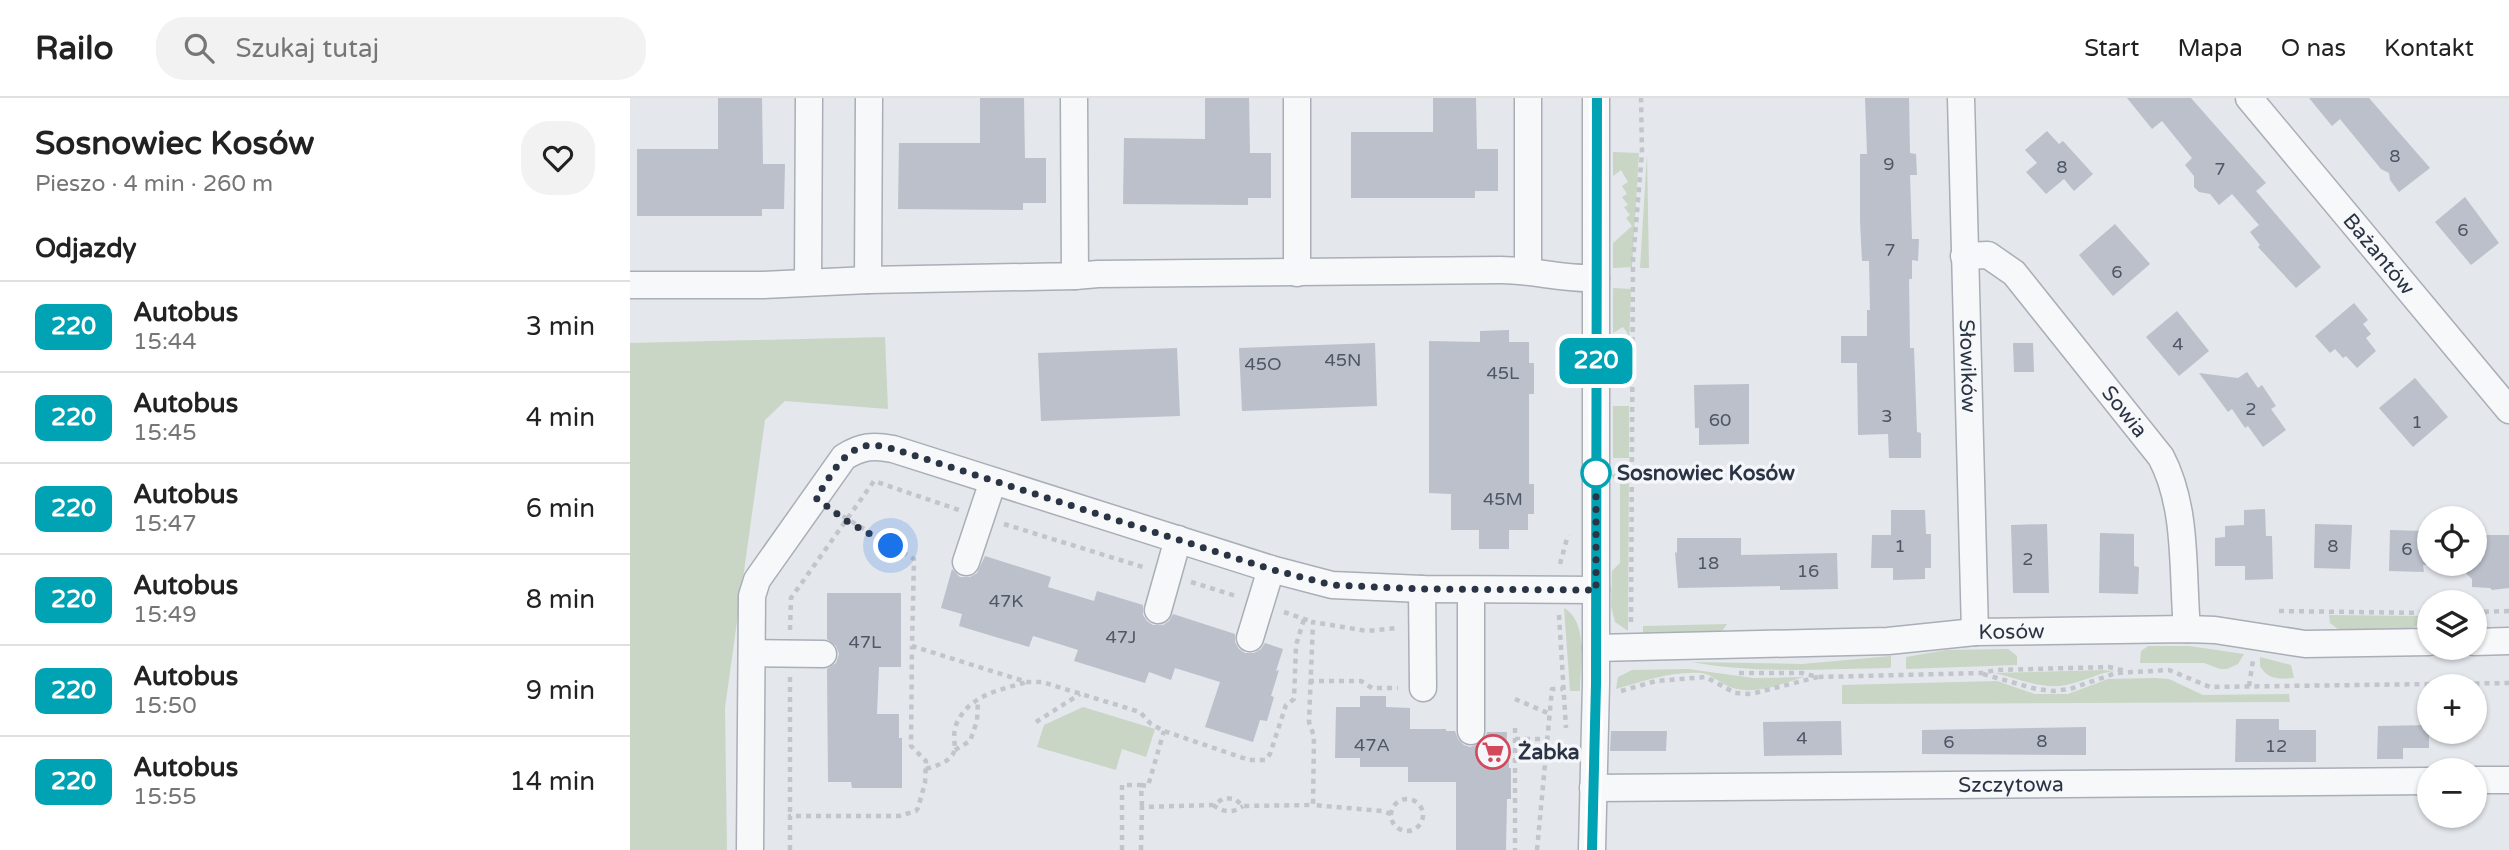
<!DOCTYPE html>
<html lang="pl">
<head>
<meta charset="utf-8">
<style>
  :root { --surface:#fff; --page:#f2f2f2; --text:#222; --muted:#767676; --line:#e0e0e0 }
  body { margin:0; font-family:"Varela Round",sans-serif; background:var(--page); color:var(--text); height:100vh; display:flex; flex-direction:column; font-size:26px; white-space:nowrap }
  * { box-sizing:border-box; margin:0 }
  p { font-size:23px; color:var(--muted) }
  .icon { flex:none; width:38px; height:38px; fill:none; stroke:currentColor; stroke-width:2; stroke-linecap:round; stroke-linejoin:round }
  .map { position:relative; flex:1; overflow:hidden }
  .side { display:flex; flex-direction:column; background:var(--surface); width:630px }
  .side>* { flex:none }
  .badge { padding:0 14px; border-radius:10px; font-size:24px; line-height:46px }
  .controls { position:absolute; left:1787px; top:408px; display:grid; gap:14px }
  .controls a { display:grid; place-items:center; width:70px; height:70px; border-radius:50%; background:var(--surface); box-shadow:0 2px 5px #0004; font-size:35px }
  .you { position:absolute; width:35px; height:35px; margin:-18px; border:5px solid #fff; border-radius:50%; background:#1a73e8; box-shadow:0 0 0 10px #1a73e833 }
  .map>.badge { position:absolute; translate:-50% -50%; box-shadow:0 0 0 4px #fff }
  h2 { padding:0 35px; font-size:26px; line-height:63px }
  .round { display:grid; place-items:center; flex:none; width:74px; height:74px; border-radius:28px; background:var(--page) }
  .summary { display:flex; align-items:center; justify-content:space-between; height:119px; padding:0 35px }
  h1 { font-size:33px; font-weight:800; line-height:52px }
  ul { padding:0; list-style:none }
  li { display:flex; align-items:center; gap:21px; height:91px; padding:0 35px; border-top:2px solid var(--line) }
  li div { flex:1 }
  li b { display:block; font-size:26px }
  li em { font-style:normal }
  li .badge { min-width:77px; font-weight:700; text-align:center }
  header { display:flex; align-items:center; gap:42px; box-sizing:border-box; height:98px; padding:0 35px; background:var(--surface); border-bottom:2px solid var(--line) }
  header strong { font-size:33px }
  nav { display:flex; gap:38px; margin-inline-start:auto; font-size:24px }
  .search { width:490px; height:63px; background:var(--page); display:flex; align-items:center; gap:18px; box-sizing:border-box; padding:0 24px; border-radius:28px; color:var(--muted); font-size:26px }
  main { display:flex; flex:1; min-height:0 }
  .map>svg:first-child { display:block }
</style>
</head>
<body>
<header>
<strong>Railo</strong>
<div class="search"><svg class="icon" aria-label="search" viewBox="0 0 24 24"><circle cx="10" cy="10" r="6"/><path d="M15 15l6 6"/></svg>Szukaj tutaj</div>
<nav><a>Start</a><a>Mapa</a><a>O nas</a><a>Kontakt</a></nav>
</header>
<main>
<section class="side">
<div class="summary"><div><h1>Sosnowiec Kosów</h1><p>Pieszo · 4 min · 260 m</p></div><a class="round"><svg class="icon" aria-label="heart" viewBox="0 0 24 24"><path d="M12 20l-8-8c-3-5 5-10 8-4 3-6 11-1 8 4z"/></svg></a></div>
<h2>Odjazdy</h2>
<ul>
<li><span class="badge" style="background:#00a3b4;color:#fff">220</span><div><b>Autobus</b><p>15:44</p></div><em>3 min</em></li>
<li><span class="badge" style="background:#00a3b4;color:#fff">220</span><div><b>Autobus</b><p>15:45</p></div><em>4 min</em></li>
<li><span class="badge" style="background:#00a3b4;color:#fff">220</span><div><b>Autobus</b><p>15:47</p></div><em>6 min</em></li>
<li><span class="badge" style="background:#00a3b4;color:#fff">220</span><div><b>Autobus</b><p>15:49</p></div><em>8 min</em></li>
<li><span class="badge" style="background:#00a3b4;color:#fff">220</span><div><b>Autobus</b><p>15:50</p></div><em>9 min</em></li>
<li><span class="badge" style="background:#00a3b4;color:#fff">220</span><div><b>Autobus</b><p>15:55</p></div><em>14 min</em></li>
</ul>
</section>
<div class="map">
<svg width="1879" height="752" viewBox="0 0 1879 752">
  <rect width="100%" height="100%" fill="#e4e7ec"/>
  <g fill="#c9d6c5">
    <polygon points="983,54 1009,55 1002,169 983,170 983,145 1002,128 996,120 1000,117 994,109 998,107 992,99 997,96 992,88 998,84 991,72 983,78"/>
    <polygon points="1017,56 1019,170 1010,170"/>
    <polygon points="983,190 1001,191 999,249 993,242 998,236 993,229 983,235"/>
    <polygon points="255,239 258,311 155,303 135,322 95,610 97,752 0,752 0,245"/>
    <rect x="983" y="308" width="16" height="52"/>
    <polygon points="982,376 999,377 998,533 985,524 981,508 982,473 990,465 990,386 982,379"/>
    <path d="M934,510C959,524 950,568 950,593H940Z"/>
    <polygon points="1699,517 1790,518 1788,527 1780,531 1709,532 1700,525"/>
    <polygon points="1097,526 1093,532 1087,534 1013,536 1013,528"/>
    <polygon points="1518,548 1559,548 1614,556 1608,566 1597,571 1590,571 1574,565 1510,565 1511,553"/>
    <polygon points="1378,551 1387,558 1387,567 1276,571 1276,559 1316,552"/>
    <path d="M1261,558V569L1259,570C1191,571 1128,576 1061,564L1172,566Z"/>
    <path d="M1630,559L1661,567L1664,580C1649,581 1638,582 1630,568Z"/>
    <path d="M1058,571L1123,580L1174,579C1151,586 1124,598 1100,589C1090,585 1081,576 1071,575C1042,573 1013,583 986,591L988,579L1002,572Z"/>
    <path d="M1473,572L1485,573C1467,575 1453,584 1436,587C1412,592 1387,580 1364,575Z"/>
    <polygon points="1525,580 1539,581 1573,597 1659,596 1660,604 1212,606 1212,587 1367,583 1405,596 1438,596 1478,581"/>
    <polygon points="453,609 525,631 516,659 492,651 486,672 407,649 414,627"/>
  </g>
  <g fill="#bbc0ca">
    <polygon points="88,0 132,0 133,66 155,66 154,111 132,111 132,118 7,118 7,51 88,51"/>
    <polygon points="350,0 394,0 395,60 416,60 416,105 393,105 393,112 268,111 269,45 350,45"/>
    <polygon points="575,0 619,0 620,55 641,55 641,100 618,100 618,107 493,106 494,40 575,41"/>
    <polygon points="803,0 846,0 847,51 868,51 868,93 845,93 845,100 721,100 721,34 803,34"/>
    <polygon points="1235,0 1279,0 1280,55 1286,56 1287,77 1280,77 1282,141 1289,141 1288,163 1282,162 1282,181 1279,181 1280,250 1284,250 1287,334 1291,335 1291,360 1259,360 1258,336 1228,337 1227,265 1211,265 1211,238 1237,238 1237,212 1240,212 1239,163 1232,163 1230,123 1230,56 1237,56"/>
    <polygon points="1497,0 1561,0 1636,85 1626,93 1691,169 1666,190 1628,149 1630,147 1620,134 1629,127 1602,96 1589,107 1580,96 1569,94 1564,89 1564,78 1555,67 1562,60 1532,23 1522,31"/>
    <polygon points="1679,0 1739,0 1800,70 1769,94 1760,82 1759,75 1751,71 1710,21 1702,28"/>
    <polygon points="1417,33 1429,46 1433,43 1463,76 1444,93 1434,81 1416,96 1396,74 1407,65 1395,52"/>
    <polygon points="1835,99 1869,145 1841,167 1805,124"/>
    <polygon points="1485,126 1520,166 1483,198 1449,157"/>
    <polygon points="1724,205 1738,222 1733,226 1741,236 1736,240 1746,253 1727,270 1716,258 1713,260 1705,251 1700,255 1685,238"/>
    <polygon points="1547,213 1579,253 1549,278 1516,239"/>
    <polygon points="879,232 879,244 899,244 899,265 904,265 904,296 899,296 899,386 904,386 904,416 898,416 898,432 879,432 879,451 849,451 849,432 821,432 821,396 799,395 799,243 850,244 850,233"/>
    <polygon points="745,245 747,308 612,313 609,250"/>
    <polygon points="1383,245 1403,245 1404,274 1384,274"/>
    <polygon points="547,250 550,318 411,323 408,255"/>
    <polygon points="1617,274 1628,290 1632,287 1646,308 1641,311 1656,332 1633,349 1618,328 1615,330 1602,311 1598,314 1569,275 1608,280"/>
    <polygon points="1785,280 1818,319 1783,349 1749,310"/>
    <polygon points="1119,286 1119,346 1069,347 1069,330 1065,330 1064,287"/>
    <polygon points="1635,411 1636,438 1642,438 1643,481 1615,482 1615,468 1585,468 1585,440 1595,439 1595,428 1614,427 1614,412"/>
    <polygon points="1261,412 1295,412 1296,436 1301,436 1301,470 1295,470 1295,481 1263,482 1263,470 1241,470 1242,437 1261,437"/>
    <polygon points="1417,426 1419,495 1383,495 1381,427"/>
    <polygon points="1685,426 1722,427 1720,471 1684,470"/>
    <polygon points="1760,432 1794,433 1794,440 1799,440 1799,467 1793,467 1794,474 1759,473"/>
    <polygon points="1470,435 1504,436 1504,468 1509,469 1508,496 1469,495"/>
    <polygon points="1849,437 1879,437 1879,490 1862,492 1860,490 1842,489 1842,481 1826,466 1844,466 1844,452 1849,452"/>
    <polygon points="1047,440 1111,440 1111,457 1207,455 1208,491 1150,492 1150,488 1048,490 1045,454 1047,455"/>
    <polygon points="355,458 421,479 418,489 464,503 467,493 513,507 513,517 517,523 523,527 533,527 539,523 543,516 605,536 605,544 609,551 615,555 624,555 631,551 635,545 653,551 646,573 649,572 641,598 644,599 637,623 630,622 623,644 575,629 590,584 545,570 541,582 519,574 515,585 444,563 448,552 426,545 403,538 399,549 329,528 332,516 311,510 322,471 330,479 340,479 347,475"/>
    <polygon points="197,495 271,495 271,569 249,569 247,616 269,616 269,640 272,640 272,690 222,690 221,684 198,684 197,571 206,565 209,556 206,548 197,541"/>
    <polygon points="730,598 756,598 756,609 780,610 780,631 816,631 816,633 825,633 828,641 834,647 840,649 849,646 855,640 857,634 877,634 876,658 879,658 879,670 881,670 881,701 877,701 876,752 826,752 826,684 778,684 778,669 730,669 730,660 705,660 706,609 730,609"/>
    <polygon points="1606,621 1649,621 1649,632 1686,632 1686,664 1605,664"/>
    <polygon points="1211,623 1212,657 1134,658 1133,624"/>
    <polygon points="1799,627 1799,650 1773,650 1773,661 1747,661 1748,628"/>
    <polygon points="1456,629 1456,657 1292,656 1292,632"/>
    <polygon points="981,633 1037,633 1036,653 980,653"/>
  </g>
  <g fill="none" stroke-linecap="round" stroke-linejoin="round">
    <g stroke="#a9aeb7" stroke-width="29">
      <g id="minor">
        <polyline points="239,0 238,182 445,178 444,0"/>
        <path id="s1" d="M1331,0L1345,534"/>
        <path id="s2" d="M1619,0L1879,312"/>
        <path id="s3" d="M1334,158L1358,157L1384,175L1531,359C1558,410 1552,474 1557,531"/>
        <polyline points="898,172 898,0"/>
        <polyline points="667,175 667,0"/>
        <path d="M445,178L468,176L871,172C904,172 934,182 966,180"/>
        <polyline points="178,183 179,0"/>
        <polyline points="0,187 133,187 238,182"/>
        <polyline points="336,464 363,383"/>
        <polyline points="792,491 793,590"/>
        <polyline points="528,512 548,441"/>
        <polyline points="620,540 641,471"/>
        <polyline points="1844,544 1879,543"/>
        <path id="s4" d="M966,550L1258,543L1345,534L1557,531L1585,532L1675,546L1799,544"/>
        <polyline points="122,555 193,556"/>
        <polyline points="841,633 841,492"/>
        <polyline points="1844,682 1879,682"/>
        <path id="s5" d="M963,690L1799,683"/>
        <path d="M120,752L122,498L127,482L214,359C232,348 243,347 263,351L641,471L702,487L792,491L966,492"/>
        <polyline points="962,752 966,586 966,0"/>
      </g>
    </g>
    <g stroke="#c2c5cb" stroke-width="4.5" stroke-dasharray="5 5" stroke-linecap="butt">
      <polyline points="204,413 284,461 282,548 397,584 412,584 510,614 521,626 534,633 619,662 635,662 640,656 656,607 664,601 666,547 674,521"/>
      <polyline points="374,426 516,470"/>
      <polyline points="930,466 938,437"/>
      <polyline points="561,484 606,498"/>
      <polyline points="1649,513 1799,515"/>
      <polyline points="654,514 683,524"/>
      <polyline points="1844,514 1879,513"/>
      <polyline points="929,517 936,630"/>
      <polyline points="1001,524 1003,162 1012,55 1011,0"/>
      <polyline points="160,532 161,500 244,383 329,412"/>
      <polyline points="1109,575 1172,575 1188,579 1352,575 1366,572 1479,569 1496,573"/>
      <polyline points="1353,576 1406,591 1423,593 1440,591 1486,575 1539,572 1580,589 1879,585"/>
      <polyline points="160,579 160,718"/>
      <polyline points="679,583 731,583 742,590 768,590"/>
      <polyline points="1619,588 1623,562"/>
      <polyline points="991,593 1026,583 1076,579 1105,595 1121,596 1188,579"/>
      <polyline points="885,601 920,616"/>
      <polyline points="406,624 450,596"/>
      <polyline points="885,630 885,752"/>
      <polyline points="885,641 917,641"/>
      <polyline points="325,652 340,643 347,623 348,602"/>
      <path d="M296,671C344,657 313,645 330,619C344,596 373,591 397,584"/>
      <polyline points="511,687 518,688 534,633"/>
      <circle cx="777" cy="717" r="16"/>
      <path d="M583,707C593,714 602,716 613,708"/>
      <polyline points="761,716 752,713 683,707 684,638 679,624 683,524 737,533 768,530"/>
      <polyline points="160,752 160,718 269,718 286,713 288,710 295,685 296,663 281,648 282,548"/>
      <polyline points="492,752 492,687 511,687 512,709"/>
      <polyline points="511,752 512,709 583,707 594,700 605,701 613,708 683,707"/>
      <polyline points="907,752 922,591 933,591"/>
    </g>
    <use href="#minor" stroke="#f7f8fa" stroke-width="26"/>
  </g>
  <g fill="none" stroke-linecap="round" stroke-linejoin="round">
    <g stroke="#fff" stroke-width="16">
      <polyline id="line" points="962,752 966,586 967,0"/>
    </g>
    <use href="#line" stroke="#00a3b4" stroke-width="10"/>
    <path stroke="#2b3445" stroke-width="7" stroke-dasharray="0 12.6" d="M261,448L215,422L186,400C200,380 213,349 241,347C248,347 257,350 264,351L640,471L702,487L792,491L966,492V375"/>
  </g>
  <defs>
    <g id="supermarket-ring" transform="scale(1.75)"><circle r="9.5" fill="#f4f6f9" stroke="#d1495b" stroke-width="1.5"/><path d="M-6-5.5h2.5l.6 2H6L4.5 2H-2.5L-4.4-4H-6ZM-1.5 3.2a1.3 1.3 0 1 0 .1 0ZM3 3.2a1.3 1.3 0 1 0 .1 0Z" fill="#d1495b"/></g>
  </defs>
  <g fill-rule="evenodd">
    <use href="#supermarket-ring" x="863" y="654"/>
  </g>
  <circle fill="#fff" stroke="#00a3b4" stroke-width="3.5" cx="966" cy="375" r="14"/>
  <g text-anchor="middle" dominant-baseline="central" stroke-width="7" stroke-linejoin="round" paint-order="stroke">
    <g font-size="18" fill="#4f5766">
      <text x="1765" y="58">8</text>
      <text x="1259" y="66">9</text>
      <text x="1432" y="69">8</text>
      <text x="1590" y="71">7</text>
      <text x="1833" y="132">6</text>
      <text x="1260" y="152">7</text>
      <text x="1487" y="174">6</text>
      <text x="1548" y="246">4</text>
      <text x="713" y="262">45N</text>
      <text x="633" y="266">45O</text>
      <text x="873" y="275">45L</text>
      <text x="1621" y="311">2</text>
      <text x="1257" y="318">3</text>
      <text x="1090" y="322">60</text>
      <text x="1787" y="324">1</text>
      <text x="873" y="401">45M</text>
      <text x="1270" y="448">1</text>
      <text x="1703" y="448">8</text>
      <text x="1777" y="451">6</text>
      <text x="1398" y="461">2</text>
      <text x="1078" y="465">18</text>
      <text x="1178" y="473">16</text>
      <text x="376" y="503">47K</text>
      <text x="491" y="539">47J</text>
      <text x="235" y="544">47L</text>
      <text x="1172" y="640">4</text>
      <text x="1412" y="643">8</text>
      <text x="1319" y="644">6</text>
      <text x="742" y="647">47A</text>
      <text x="1646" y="648">12</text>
    </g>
    <g font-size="21" fill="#2b3445" stroke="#f4f6f9">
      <text stroke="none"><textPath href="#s2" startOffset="203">Bażantów</textPath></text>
      <text stroke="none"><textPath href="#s1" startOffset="268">Słowików</textPath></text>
      <text stroke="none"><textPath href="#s3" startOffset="233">Sowia</textPath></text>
      <text stroke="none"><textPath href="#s4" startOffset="416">Kosów</textPath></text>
      <text stroke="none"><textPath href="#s5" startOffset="418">Szczytowa</textPath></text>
    </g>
    <g font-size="21" font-weight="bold" fill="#2b3445" stroke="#f4f6f9" text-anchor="start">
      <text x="987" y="375">Sosnowiec Kosów</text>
    </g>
    <g font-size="21" font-weight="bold" fill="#2b3445" stroke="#f4f6f9" text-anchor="start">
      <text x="888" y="654">Żabka</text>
    </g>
  </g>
</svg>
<div class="controls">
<a><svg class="icon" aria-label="locate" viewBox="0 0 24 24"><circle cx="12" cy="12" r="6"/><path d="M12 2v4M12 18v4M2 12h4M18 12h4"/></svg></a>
<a><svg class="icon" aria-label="layers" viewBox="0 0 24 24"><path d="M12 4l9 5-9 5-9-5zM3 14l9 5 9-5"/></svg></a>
<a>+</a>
<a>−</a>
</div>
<div class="you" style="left:261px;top:448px"></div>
<b class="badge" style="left:966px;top:263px;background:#00a3b4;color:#fff">220</b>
</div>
</main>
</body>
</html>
